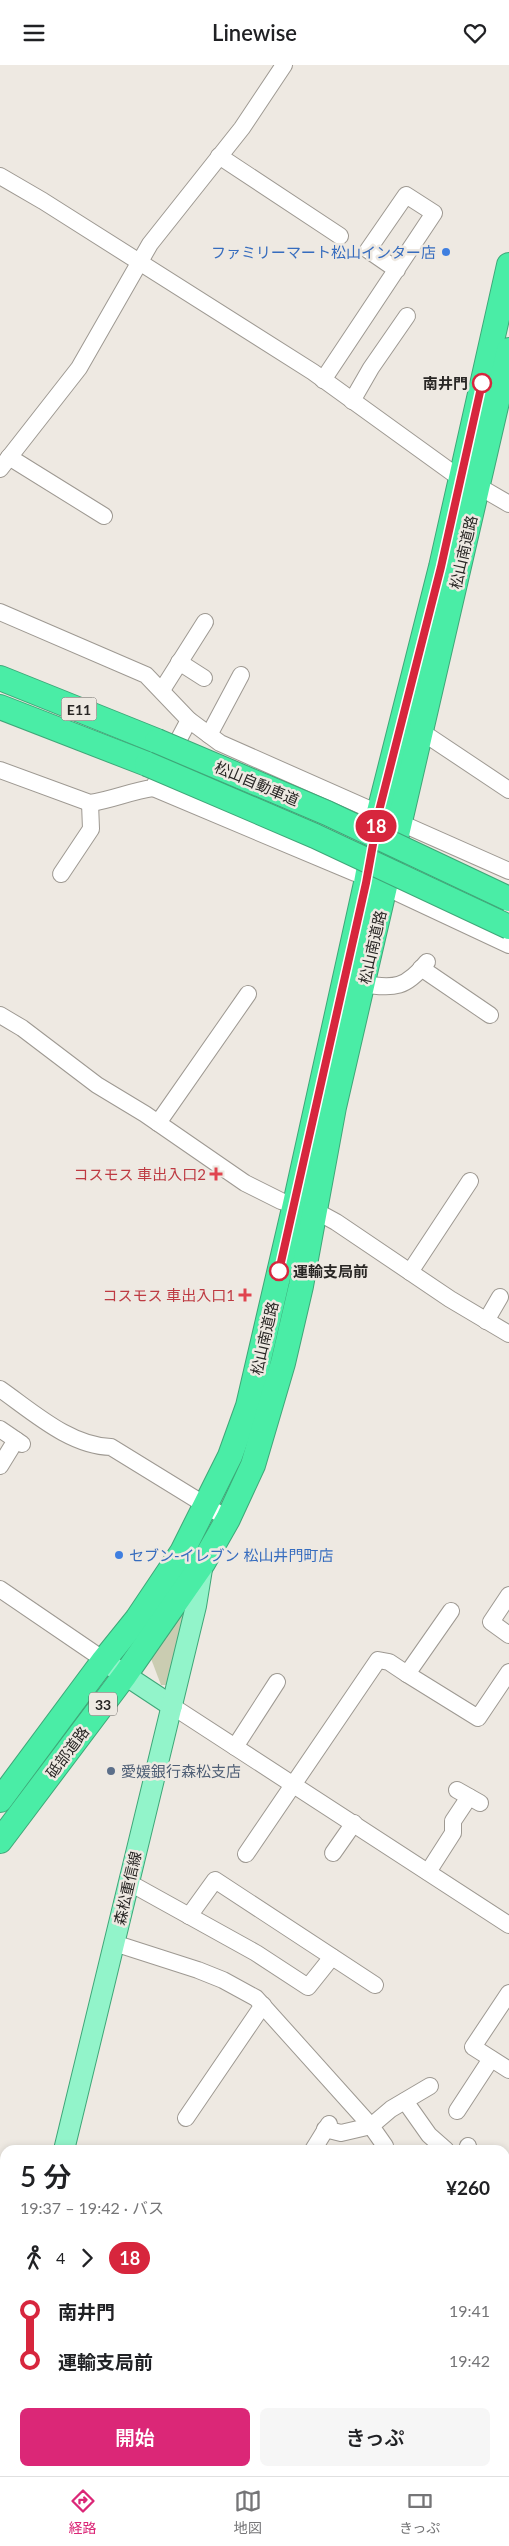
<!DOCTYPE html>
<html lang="ja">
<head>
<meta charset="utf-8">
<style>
  :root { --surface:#fff; --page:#f6f6f6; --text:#202124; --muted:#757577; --line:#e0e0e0; --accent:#db2777 }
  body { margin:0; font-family:Lato,"Noto Sans JP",sans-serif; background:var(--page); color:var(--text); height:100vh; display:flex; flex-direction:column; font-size:19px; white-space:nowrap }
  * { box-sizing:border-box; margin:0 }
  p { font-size:16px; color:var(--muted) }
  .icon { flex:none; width:28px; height:28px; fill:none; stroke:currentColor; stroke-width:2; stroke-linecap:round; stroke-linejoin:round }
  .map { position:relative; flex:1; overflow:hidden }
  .drawer { position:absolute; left:0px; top:2080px; width:510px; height:331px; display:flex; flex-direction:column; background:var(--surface); border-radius:15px 15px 0 0; box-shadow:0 2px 8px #0003 }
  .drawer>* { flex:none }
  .badge { padding:0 10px; border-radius:16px; font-size:18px; line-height:32px }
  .map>.badge { position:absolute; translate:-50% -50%; box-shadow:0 0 0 2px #fff }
  .legs { display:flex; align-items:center; gap:8px; height:55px; padding:0 20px; font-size:16px }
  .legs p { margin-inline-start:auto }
  .overview { display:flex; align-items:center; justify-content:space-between; height:85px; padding:0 20px }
  h1 { font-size:28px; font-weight:600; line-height:38px }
  .button { display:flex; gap:10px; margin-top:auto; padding:10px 20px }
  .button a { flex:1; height:58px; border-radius:8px; background:var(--accent); color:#fff; font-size:20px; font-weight:600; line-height:58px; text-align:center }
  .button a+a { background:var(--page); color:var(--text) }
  ul { padding:0 20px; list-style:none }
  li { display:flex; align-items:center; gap:18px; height:50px; font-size:19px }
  li i { display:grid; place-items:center; width:8px; height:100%; margin:0 6px; background:currentColor }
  li i::after { content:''; width:12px; height:12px; margin:-6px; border:4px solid; border-radius:50%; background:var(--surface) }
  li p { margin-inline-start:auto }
  li:first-child i { background:linear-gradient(#0000 50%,currentColor 0) }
  li:last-child i { background:linear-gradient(currentColor 50%,#0000 0) }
  header { display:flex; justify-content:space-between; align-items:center; height:65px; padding:0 20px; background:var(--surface); font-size:22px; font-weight:600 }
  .menu { display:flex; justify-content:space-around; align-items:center; height:70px; border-top:1px solid var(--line); background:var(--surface); font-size:14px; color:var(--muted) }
  .menu a { display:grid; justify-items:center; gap:2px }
  .menu .current { color:var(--accent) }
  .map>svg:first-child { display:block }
</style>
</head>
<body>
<header><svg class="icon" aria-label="menu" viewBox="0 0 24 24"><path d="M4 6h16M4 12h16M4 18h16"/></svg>Linewise<svg class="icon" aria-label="heart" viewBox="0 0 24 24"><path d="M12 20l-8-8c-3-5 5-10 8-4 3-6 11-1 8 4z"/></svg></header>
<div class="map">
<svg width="509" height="2411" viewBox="0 0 509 2411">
  <rect width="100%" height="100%" fill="#eee9e2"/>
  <polygon fill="#caccb1" points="189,1539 168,1620 161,1620 150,1591"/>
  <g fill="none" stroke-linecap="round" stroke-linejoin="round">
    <g stroke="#9e9992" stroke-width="18">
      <g id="minor">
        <polyline points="219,91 340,171"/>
        <polyline points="0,111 43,136 313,307 461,414 478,421 509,439"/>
        <polyline points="323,315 434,148 406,130 368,185 397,205"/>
        <polyline points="352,336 371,303 407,251"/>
        <polyline points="9,392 104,451"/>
        <polyline points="0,404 79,303 150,179 242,63 284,0"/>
        <polyline points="0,547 146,610 189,655 220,678 509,806"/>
        <polyline points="179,597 204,613"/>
        <polyline points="162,625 205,557"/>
        <polyline points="413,661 509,725"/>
        <polyline points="209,670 241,610"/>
        <path d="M0,705L90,738C112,735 131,726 153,723L189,655"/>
        <polyline points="153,723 355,808"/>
        <polyline points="61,809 91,764 90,738"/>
        <polyline points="398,828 509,880"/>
        <polyline points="421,903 490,950"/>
        <path d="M363,919C395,924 406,923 427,897"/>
        <polyline points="0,950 22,963 97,1020 145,1049 245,1118 281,1136 314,1145 336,1157 450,1234 509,1269"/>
        <polyline points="158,1058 248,929"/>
        <polyline points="410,1207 470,1116"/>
        <polyline points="486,1256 500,1232"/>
        <path d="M0,1324C33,1347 70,1381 111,1382L228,1454"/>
        <polyline points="0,1364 22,1379"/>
        <polyline points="0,1401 16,1375"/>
        <polyline points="0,1524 104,1595"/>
        <polyline points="509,1530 491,1557 509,1570"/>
        <polyline points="451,1546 407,1609 478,1653 509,1607"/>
        <polyline points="172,1641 509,1860"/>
        <polyline points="235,1682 277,1617"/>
        <polyline points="457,1725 480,1738"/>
        <polyline points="333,1788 354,1758"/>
        <polyline points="246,1789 378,1595 389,1597 407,1609"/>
        <polyline points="428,1807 453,1768 453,1756 469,1732"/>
        <polyline points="128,1817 256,1888 308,1922 332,1892"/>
        <polyline points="189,1851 215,1815 375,1920"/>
        <polyline points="114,1878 198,1905 223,1915 256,1933 371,2061 385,2081 383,2085"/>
        <polyline points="509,1928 473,1982 509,2005"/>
        <polyline points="405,2036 429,2070 446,2085"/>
        <polyline points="457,2046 491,1994"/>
        <polyline points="186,2053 263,1940"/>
        <polyline points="325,2064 341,2068 371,2061 391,2044 430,2021"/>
        <polyline points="313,2085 329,2059"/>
        <polyline points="467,2085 468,2081"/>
        <polyline points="506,2126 509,2119"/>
        <polyline points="0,2128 5,2126"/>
        <polyline points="505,2173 509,2175"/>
        <polyline points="505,2252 509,2246"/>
        <polyline points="505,2276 509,2277"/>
        <polyline points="505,2377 509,2371"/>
        <polyline points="399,2411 402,2406"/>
      </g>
    </g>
    <g stroke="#3ea778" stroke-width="22">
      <g id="major">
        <polyline points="113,1602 172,1641"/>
        <polyline points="64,2085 196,1541 203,1498"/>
        <polyline points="0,2363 5,2341"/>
        <polyline points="480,2406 487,2411"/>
      </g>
    </g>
    <g stroke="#3ea778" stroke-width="26">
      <g id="highway">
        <polyline points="0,613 157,676"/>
        <polyline points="0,642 147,699"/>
        <polyline points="0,1735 104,1595 137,1554 182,1487 230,1391 248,1341 295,1139 366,818 379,747 441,502 509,200"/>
        <polyline points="0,1776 125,1610 203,1498 228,1454 253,1400 283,1298 301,1221 334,1042 509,285"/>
      </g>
    </g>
    <use href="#minor" stroke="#fff" stroke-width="16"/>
    <use href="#major" stroke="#92f4ca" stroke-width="20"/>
    <use href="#highway" stroke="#4aeda6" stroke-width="24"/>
    <g stroke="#3ea778" stroke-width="26" stroke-linecap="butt">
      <g id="highway-bridge">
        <polyline points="157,676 327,748 509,834"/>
        <polyline points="147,699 315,771 509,862"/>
      </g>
    </g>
    <use href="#highway-bridge" stroke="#4aeda6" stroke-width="24"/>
  </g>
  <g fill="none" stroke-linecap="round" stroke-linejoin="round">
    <g stroke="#fff" stroke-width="11">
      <polyline id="line-1" points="279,1206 366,818 379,746 441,502 482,318"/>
    </g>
    <use href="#line-1" stroke="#d7263d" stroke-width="8"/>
  </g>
  <g fill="#3f7fe0" stroke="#eee9e2" stroke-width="2">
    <circle cx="446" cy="187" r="5"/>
    <circle cx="119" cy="1490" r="5"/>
  </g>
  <g fill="#fff" stroke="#d7263d" stroke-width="2.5">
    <circle cx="482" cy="318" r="9"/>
    <circle cx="279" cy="1206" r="9"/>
  </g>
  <g fill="#e0444e" stroke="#eee9e2" stroke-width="2">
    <path d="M213.5 1101.5h5v5h5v5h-5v5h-5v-5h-5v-5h5z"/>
    <path d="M242.5 1222.5h5v5h5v5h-5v5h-5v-5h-5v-5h5z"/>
  </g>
  <circle fill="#5c6f8a" stroke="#eee9e2" stroke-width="2" cx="111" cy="1706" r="5"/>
  <g text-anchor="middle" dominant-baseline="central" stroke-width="5" stroke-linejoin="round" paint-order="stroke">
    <g fill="#eee9e2" stroke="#63605d" stroke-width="1">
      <rect x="61.5" y="632.5" width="35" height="23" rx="4"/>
      <rect x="89" y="1627.5" width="28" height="23" rx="4"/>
    </g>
    <g font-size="14" font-weight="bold" fill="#282624">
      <text x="79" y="644">E11</text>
      <text x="103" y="1639">33</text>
    </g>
    <g font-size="15" fill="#366cbe" stroke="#eee9e2" text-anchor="end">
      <text x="436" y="187">ファミリーマート松山インター店</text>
      <text x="129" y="1490" text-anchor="start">セブン-イレブン 松山井門町店</text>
    </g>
    <g font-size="15" font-weight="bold" fill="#282624" stroke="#eee9e2" text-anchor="end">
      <text x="468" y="318">南井門</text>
      <text x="293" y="1206" text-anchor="start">運輸支局前</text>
    </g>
    <g font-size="15" fill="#282624" stroke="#eee9e2">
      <text transform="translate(463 487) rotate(-77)">松山南道路</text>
      <text transform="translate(257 718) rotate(23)">松山自動車道</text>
      <text transform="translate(372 882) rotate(-77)">松山南道路</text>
      <text transform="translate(264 1273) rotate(-77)">松山南道路</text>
      <text transform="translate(67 1687) rotate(-53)">砥部道路</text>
      <text transform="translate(127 1823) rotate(-77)">森松重信線</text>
    </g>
    <g font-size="15" fill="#be3a42" stroke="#eee9e2" text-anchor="end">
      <text x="206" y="1109">コスモス 車出入口2</text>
      <text x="235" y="1230">コスモス 車出入口1</text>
    </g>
    <g font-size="15" fill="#4e5e75" stroke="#eee9e2" text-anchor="start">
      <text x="121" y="1706">愛媛銀行森松支店</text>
    </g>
  </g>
</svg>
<b class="badge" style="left:376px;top:761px;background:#d7263d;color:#fff">18</b>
<section class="drawer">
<div class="overview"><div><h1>5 分</h1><p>19:37 – 19:42 · バス</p></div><b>¥260</b></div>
<div class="legs"><svg class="icon" aria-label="walk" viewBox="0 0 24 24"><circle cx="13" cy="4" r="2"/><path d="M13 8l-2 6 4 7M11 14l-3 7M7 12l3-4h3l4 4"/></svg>4<svg class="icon" aria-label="forward" viewBox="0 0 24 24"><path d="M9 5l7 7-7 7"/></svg><b class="badge" style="background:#d7263d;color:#fff">18</b></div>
<ul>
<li><i style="color:#d7263d"></i><b>南井門</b><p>19:41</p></li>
<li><i style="color:#d7263d"></i><b>運輸支局前</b><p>19:42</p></li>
</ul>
<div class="button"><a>開始</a><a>きっぷ</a></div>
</section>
</div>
<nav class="menu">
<a class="current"><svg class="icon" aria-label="directions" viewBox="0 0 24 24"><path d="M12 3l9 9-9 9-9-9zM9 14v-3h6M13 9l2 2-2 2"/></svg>経路</a>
<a><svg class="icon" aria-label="map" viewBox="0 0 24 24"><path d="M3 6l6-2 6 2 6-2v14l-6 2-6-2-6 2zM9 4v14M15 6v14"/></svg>地図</a>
<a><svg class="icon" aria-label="tickets" viewBox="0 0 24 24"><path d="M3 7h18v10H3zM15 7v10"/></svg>きっぷ</a>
</nav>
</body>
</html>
